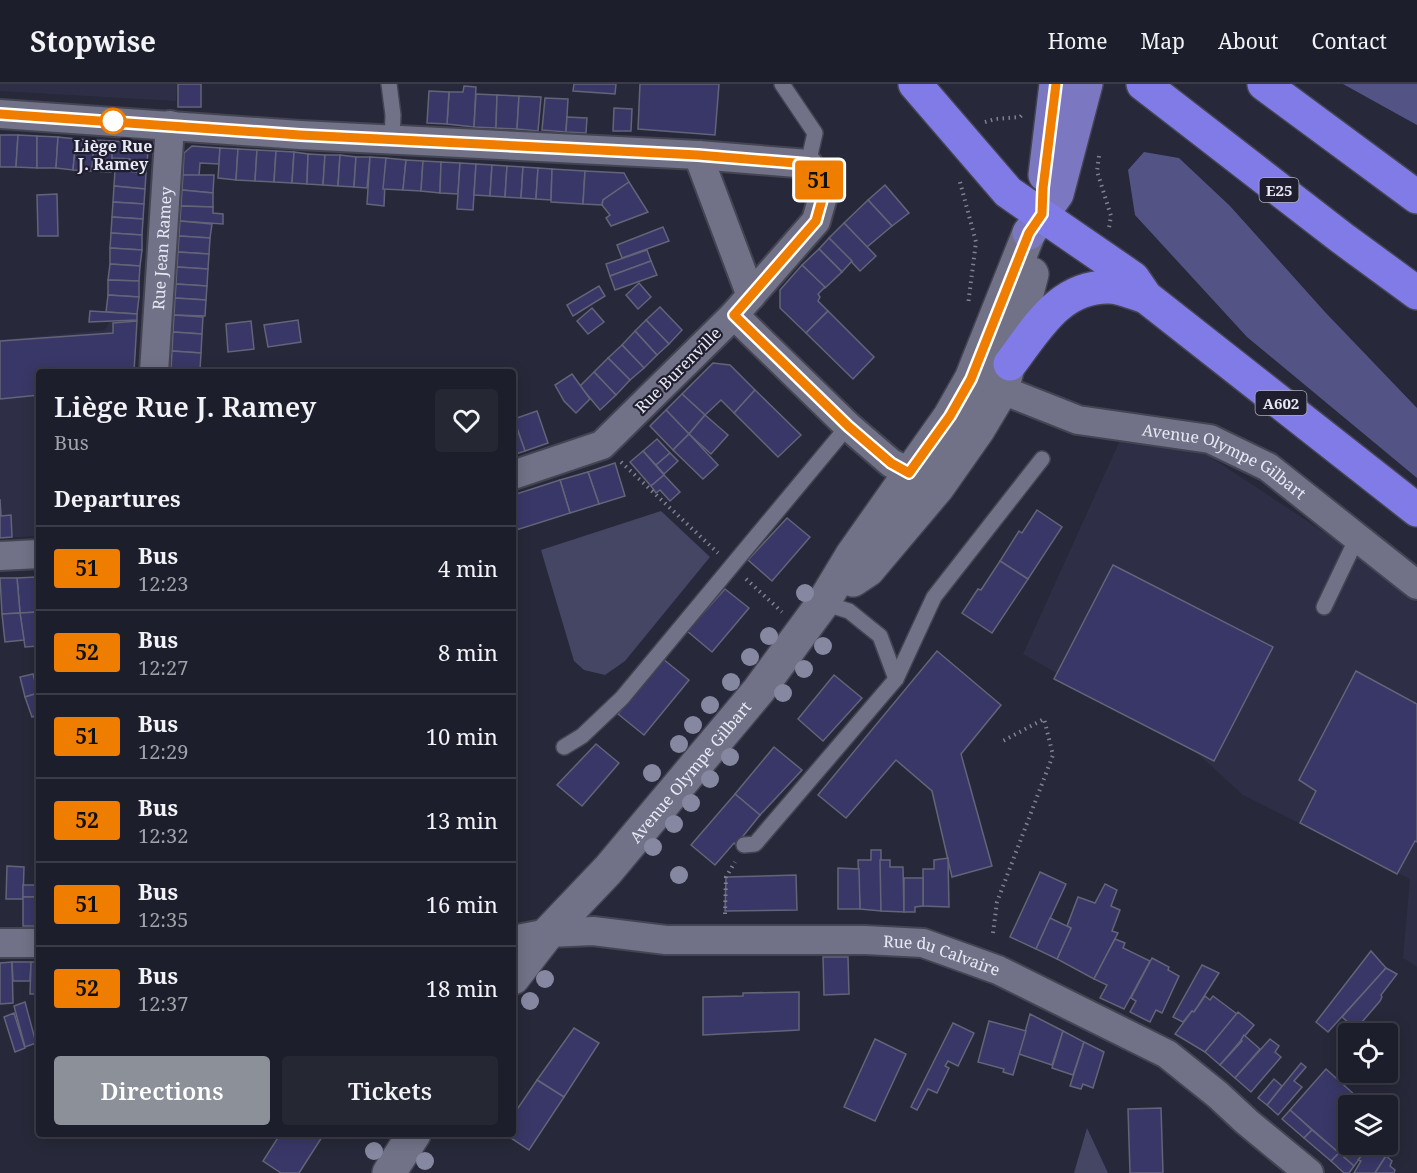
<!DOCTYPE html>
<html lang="en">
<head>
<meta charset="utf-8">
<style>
  :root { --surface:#1d1e2b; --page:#252733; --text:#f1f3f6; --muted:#a0a2a9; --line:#3b3c47; --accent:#8c9099 }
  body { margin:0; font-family:"Noto Serif",serif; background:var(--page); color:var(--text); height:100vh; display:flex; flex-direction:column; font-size:22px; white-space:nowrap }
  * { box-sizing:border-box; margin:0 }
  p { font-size:20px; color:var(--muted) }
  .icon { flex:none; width:33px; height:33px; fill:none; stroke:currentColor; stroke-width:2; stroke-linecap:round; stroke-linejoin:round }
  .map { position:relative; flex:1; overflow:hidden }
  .side { position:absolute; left:36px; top:285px; width:480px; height:768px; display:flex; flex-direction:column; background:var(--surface); border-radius:6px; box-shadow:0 3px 15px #0003,0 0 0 2px var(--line) }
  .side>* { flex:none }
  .badge { padding:0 12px; border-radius:4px; font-size:21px; line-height:39px }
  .tools { position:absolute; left:1338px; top:939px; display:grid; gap:12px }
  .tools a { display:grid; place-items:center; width:60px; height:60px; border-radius:6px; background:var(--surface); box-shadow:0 3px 15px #0003,0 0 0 2px var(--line); font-size:30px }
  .map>.badge { position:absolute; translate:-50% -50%; box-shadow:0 0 0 3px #fff }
  h2 { padding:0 18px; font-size:22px; line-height:54px }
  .round { display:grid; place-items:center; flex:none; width:63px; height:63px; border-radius:6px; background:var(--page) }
  .overview { display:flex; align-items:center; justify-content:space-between; height:102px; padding:0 18px }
  h1 { font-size:28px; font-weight:600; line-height:45px }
  .cta { display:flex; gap:12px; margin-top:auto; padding:12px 18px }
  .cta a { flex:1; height:69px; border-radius:6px; background:var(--accent); color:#fff; font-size:24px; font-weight:600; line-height:69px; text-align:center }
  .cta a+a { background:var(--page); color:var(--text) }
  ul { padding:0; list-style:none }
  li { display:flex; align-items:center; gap:18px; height:84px; padding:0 18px; border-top:2px solid var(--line) }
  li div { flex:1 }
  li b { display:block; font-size:22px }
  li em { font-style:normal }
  li .badge { min-width:66px; font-weight:700; text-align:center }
  header { display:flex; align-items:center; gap:36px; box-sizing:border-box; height:84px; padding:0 30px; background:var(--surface); border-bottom:2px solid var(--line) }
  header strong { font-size:28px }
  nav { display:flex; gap:33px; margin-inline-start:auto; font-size:21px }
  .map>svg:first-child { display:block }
</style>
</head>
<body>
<header>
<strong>Stopwise</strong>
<nav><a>Home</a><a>Map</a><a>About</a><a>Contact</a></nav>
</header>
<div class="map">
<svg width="1417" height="1089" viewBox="0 0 1417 1089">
  <rect width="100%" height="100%" fill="#272839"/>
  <g fill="#2e2e46">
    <polygon points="0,0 177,0 176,17 0,7"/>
    <polygon points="137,237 134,288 39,288 39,452 0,454 0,256 105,246 109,238"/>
    <polygon points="1122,352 1189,359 1374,481 1417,518 1417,883 1403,874 1410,795 1243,711 1198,670 1023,570"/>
  </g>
  <g fill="#454664">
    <polygon points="661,427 710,473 625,577 605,591 584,586 574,577 541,466"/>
    <polygon points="1087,1044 1108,1089 1074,1089"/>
  </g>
  <g fill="#545385">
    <polygon points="1343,0 1417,0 1417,41"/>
    <polygon points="1144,68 1179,74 1230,122 1325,228 1417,324 1417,394 1247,253 1135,131 1128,86"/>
  </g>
  <g fill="#393767" stroke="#636478" stroke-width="1.5">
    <rect x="178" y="0" width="23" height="23"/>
    <polygon points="574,0 616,0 615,10 573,7"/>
    <polygon points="640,0 719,0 715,51 638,45"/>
    <polygon points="464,2 476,3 474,43 447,40 449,8 463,8"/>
    <polygon points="429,7 449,8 447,40 427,39"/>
    <polygon points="476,10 497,11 496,44 474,43"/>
    <polygon points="497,11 519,12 517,45 496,44"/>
    <polygon points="519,12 541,13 538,47 517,45"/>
    <polygon points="545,14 568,15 566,48 542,46"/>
    <polygon points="614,24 632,25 631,47 613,47"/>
    <polygon points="567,33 587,34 586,49 566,48"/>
    <polygon points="0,51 18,51 16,83 0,83"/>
    <polygon points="18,51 37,52 37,84 16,83"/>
    <polygon points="37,52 58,53 56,84 37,84"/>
    <polygon points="58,53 76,55 73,86 56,84"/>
    <polygon points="76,55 94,56 92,87 73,86"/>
    <polygon points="94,56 113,57 111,88 92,87"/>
    <polygon points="113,57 140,59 148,67 146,89 130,87 130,75 112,74"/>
    <polygon points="192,62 220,64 219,80 200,79 199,92 183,91 184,69"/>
    <polygon points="220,64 238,65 236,96 218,94"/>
    <polygon points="238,65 257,66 255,97 236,96"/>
    <polygon points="257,66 276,67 274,98 255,97"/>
    <polygon points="276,67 294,68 292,99 274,98"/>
    <polygon points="294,68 308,70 307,100 292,99"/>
    <polygon points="308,70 325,71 323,101 307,100"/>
    <polygon points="325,71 340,71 338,102 323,101"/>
    <polygon points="340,71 356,73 354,103 338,102"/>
    <polygon points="356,73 370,73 367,104 354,103"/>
    <polygon points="370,73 386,74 384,122 367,120"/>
    <polygon points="386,74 406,76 403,106 383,105"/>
    <polygon points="406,76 423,77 421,107 403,106"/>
    <polygon points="423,77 441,78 440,109 421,107"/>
    <polygon points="441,78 460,79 458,110 440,109"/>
    <polygon points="460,79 476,80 473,126 457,125"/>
    <polygon points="476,80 492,81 490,112 474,111"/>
    <polygon points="492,81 507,82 505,113 490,112"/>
    <polygon points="507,82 523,83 521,114 505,113"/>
    <polygon points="523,83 538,84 536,115 521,114"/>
    <polygon points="538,84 552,85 551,116 536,115"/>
    <polygon points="552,85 585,87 583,120 551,118"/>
    <polygon points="115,86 146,89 145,105 114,102"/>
    <polygon points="585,87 624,89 629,98 603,116 602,121 583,120"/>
    <polygon points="183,91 214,91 213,109 182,106"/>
    <polygon points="629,98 648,128 611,142 606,134 610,131 602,121 603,116"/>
    <polygon points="885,101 909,129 892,142 868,116"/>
    <polygon points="114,102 145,105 144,120 113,118"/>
    <polygon points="182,106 213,109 213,123 181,122"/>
    <polygon points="57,110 58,152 38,152 37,111"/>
    <polygon points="868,116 892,142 867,163 844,139"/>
    <polygon points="113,118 144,120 143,135 112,133"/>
    <polygon points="181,122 213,123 213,129 223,130 223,140 180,137"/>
    <polygon points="112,133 143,135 142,151 111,149"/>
    <polygon points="180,137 212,140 210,154 179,152"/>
    <polygon points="844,139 876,172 860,187 829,154"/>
    <polygon points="663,143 669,157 622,174 617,161"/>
    <polygon points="111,149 142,151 142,166 110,164"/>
    <polygon points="179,152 210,154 209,170 178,168"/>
    <polygon points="829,154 852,177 842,188 819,165"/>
    <polygon points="110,164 142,166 140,182 110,180"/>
    <polygon points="819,165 842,188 825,204 802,181"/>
    <polygon points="647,166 651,177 610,192 606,180"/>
    <polygon points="178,168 209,170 208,185 177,183"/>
    <polygon points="651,177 657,191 615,206 610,192"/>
    <polygon points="110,180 140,182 139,197 108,196"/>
    <polygon points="802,181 825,203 818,210 820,213 818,217 828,227 806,249 780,224 780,206"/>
    <polygon points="177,183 208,185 207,202 176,200"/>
    <polygon points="108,196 139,197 139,213 108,211"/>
    <polygon points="639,199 651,213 638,225 626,211"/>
    <polygon points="176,200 207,202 206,216 175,214"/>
    <polygon points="599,202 605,212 573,232 567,221"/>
    <polygon points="108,211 139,213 137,230 106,228"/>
    <polygon points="175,214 206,216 205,232 174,231"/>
    <polygon points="660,223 682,246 669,260 646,236"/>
    <polygon points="592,224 604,238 588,250 577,237"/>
    <polygon points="90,227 137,230 137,236 89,238"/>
    <polygon points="828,227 874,273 853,295 806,249"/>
    <polygon points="174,231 203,233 202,250 173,248"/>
    <polygon points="298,236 301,258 268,263 264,241"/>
    <polygon points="646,236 669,260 657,271 635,247"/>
    <polygon points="137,237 134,288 39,288 39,311 0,315 0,257 113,249 113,239"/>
    <polygon points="251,237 254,265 228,268 226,240"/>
    <polygon points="635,247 657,271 644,284 622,261"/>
    <polygon points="173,248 202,250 201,269 172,267"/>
    <polygon points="622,261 644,284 630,296 608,274"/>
    <polygon points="172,267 201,269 200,286 171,285"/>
    <polygon points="608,274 630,296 616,311 594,288"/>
    <polygon points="713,279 730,281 755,306 734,329 721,316 705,331 682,310"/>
    <polygon points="594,288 616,311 600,326 580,302"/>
    <polygon points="572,290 590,315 576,329 564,317 555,301"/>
    <polygon points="755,306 801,351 778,373 734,329"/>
    <polygon points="682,310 705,331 689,350 666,326"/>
    <polygon points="666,326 689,350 673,366 650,342"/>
    <polygon points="537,327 548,359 525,367 514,335"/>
    <polygon points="705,331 728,351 711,370 689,350"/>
    <polygon points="513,339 515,339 525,367 513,371"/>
    <polygon points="689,350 718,381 703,395 673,366"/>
    <polygon points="657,355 670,369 656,381 643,367"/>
    <polygon points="643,367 664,391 651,402 630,378"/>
    <polygon points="670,369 678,377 664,390 656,381"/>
    <polygon points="615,379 625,412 599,420 588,388"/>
    <polygon points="588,388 599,420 570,429 560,396"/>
    <polygon points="664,391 680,408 670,417 660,406 656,409 651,402"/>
    <polygon points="560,396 570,429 513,447 513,411"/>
    <polygon points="0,415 1,432 11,431 12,453 0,454"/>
    <polygon points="1037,426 1062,443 1028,495 1000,477 1019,447 1022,449"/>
    <polygon points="787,434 810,453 772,497 748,476"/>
    <polygon points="1000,477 1028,495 992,549 962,529 978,505 981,506"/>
    <polygon points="1113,481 1273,563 1214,677 1054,595"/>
    <polygon points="36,493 39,528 20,529 17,494"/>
    <polygon points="0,494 17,494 20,529 2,530"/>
    <polygon points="725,505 749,524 712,568 687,547"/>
    <polygon points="39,528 39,562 25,563 20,529"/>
    <polygon points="20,529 24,556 5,558 2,530"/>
    <polygon points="937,567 1001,621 961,670 992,782 952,793 932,707 896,676 846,734 818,711"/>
    <polygon points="663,575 689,596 644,651 618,630"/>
    <polygon points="1356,587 1417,620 1417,758 1415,757 1397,790 1300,739 1316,707 1299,696"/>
    <polygon points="33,590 38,609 25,613 20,593"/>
    <polygon points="834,591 862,614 823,657 798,635"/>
    <polygon points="38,609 39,631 32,633 25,613"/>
    <polygon points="596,660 619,679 582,722 557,701"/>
    <polygon points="774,663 802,686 760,731 735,710"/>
    <polygon points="735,710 760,731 736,761 734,759 715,781 691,761"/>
    <polygon points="871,766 881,766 881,827 860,825 858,776 871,776"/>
    <polygon points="948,774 949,823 923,822 923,785 934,785 934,776"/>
    <polygon points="880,776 890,776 890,783 903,783 904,828 881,827"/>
    <polygon points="7,782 24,783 23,815 6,815"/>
    <polygon points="838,784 859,785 860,825 838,825"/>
    <polygon points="1040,788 1066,800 1036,865 1010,853"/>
    <polygon points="796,791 797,826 725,827 726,793"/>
    <polygon points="904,794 923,794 923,822 915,823 915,828 904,828"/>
    <polygon points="1105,800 1117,806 1111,822 1120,826 1112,847 1118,849 1094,895 1057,875 1071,844 1067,842 1078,813 1095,819"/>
    <rect x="23" y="801" width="16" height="12"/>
    <rect x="23" y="813" width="16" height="29"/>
    <polygon points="1050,834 1071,844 1057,875 1036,865"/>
    <polygon points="1115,855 1125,859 1123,864 1150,877 1124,925 1100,914 1107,901 1094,895"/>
    <polygon points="1371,867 1386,884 1328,948 1316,938"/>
    <polygon points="823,873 848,873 849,910 824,911"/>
    <polygon points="1152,874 1169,883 1168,886 1179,892 1162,929 1156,926 1150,938 1130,928 1136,917 1131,914"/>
    <polygon points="12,878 13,919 0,920 0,879"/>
    <polygon points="12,878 31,878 30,897 13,897"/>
    <polygon points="31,878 39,878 39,910 30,910"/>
    <polygon points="1202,881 1219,889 1194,928 1192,927 1183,938 1173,933"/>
    <polygon points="1386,884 1397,890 1381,911 1382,913 1380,917 1356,945 1342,933"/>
    <polygon points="799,908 799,946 703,951 703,913 743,912 743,909"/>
    <polygon points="1205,912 1210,916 1213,912 1237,930 1205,968 1175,950 1192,927 1194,928"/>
    <polygon points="25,918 36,959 25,963 14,922"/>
    <polygon points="1238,928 1254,941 1220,981 1205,968"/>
    <polygon points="14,929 25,964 15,968 4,933"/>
    <polygon points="1030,930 1063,947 1052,981 1019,970"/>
    <polygon points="989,937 1026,947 1013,991 1003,988 1004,985 978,978"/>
    <polygon points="953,939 974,949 958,982 948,977 945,982 949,984 937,1009 928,1005 917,1026 911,1023"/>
    <polygon points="574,944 599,959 564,1013 537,996"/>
    <polygon points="1063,947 1084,958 1073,991 1052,984"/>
    <polygon points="1244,951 1260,965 1235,994 1220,981 1242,957 1241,956"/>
    <polygon points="875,955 906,970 875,1037 844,1023"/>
    <polygon points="1270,955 1279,962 1275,968 1281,973 1251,1008 1235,994"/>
    <polygon points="1084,958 1104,968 1093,1004 1083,1000 1081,1005 1070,1002"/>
    <polygon points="1301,979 1306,983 1294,997 1302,1003 1278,1031 1267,1021"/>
    <polygon points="1326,985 1367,1022 1348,1022 1348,1060 1371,1060 1354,1082 1290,1026"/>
    <polygon points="1274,995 1282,1002 1267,1021 1258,1014"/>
    <polygon points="537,996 564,1013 529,1066 505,1050 513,1050 513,1028 517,1023 518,1024"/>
    <polygon points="1161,1024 1163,1089 1130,1089 1128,1025"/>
    <polygon points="1290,1026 1312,1046 1304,1054 1282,1035"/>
    <polygon points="1312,1046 1339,1069 1331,1077 1304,1054"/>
    <polygon points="91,1050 130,1050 130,1052 91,1053"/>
    <polygon points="284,1050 324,1050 299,1089 281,1089 263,1077 279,1052 282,1054"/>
    <polygon points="1388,1058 1392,1062 1375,1089 1354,1089 1361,1077 1358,1076 1371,1060 1388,1060"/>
    <polygon points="1339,1069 1354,1082 1349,1089 1344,1089 1331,1077"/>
    <polygon points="1386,1072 1392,1077 1390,1082 1395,1086 1394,1089 1375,1089"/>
  </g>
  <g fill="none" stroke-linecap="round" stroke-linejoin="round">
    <g stroke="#444453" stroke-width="18">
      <g id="service">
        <polyline points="389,0 393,31 392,56"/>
        <polyline points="782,0 815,49 808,80"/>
        <polyline points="823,519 849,527 880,552 896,595"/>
        <polyline points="1324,523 1357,454"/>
        <polyline points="564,663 582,652 622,614 848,342"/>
        <polyline points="744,761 755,760 896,595 934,513 1042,375"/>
      </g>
    </g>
    <g stroke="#444453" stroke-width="32">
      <g id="minor">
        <polyline points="0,30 300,51 698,71 808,80 825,105 816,137 734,231 602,361 513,391"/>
        <polyline points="698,71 751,212"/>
        <polyline points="734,231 848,342 891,379 929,399"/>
        <path id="s1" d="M154,288L170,41"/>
        <path id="s2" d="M1002,306L1078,336L1210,355L1268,383L1417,501"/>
        <polyline points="0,472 39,470"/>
        <path id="s3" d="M513,856L548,849L593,847L666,856H865L923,859L998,886L1167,970L1218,1011L1247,1038L1309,1089"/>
        <polyline points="0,859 39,859"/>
      </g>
    </g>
    <g stroke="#444453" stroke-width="36">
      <g id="tertiary">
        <polyline points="853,496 868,486 938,403 978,346 1002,306 1032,190"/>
        <path id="s4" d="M513,894L548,849L608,786L759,606L823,519L852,471L950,332L971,295L1029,149"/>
        <polyline points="389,1089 414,1050"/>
      </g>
    </g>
    <g stroke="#444453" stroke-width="36">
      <g id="primary">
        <polyline points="1045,91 1056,0"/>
        <polyline points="1029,149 1057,110 1086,0"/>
      </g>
    </g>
    <g stroke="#444453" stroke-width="36">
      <g id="motorway">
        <polyline points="915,0 1008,108 1133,194 1146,213 1417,426"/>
        <polyline points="1143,0 1342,154 1417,209"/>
        <polyline points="1264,0 1417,113"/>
        <path d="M1010,280C1036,246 1059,202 1109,203C1121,203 1135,210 1146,213"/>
      </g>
    </g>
    <g stroke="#808190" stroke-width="4" stroke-dasharray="1.5 4.5" stroke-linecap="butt">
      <polyline points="985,38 995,35 1020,33 1023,30"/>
      <polyline points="1099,72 1097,87 1111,132 1109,144"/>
      <polyline points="960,98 976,158 968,221"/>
      <polyline points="621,378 718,469"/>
      <polyline points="746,495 782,528"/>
      <polyline points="725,830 726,793 735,778"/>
      <polyline points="993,849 997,818 1053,671 1044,635 1001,658"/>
    </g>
    <use href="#service" stroke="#717287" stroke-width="15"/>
    <use href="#minor" stroke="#717287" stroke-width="28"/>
    <use href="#tertiary" stroke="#717287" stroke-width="33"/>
    <use href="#primary" stroke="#7b77c1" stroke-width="33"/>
    <use href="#motorway" stroke="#817be7" stroke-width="33"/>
  </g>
  <g fill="#8688a1">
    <circle cx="805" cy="509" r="9"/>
    <circle cx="769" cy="552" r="9"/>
    <circle cx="823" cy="562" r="9"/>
    <circle cx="750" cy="573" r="9"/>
    <circle cx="804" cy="585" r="9"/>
    <circle cx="731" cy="598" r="9"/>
    <circle cx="783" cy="609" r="9"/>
    <circle cx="710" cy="621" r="9"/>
    <circle cx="693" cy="641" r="9"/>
    <circle cx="679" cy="660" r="9"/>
    <circle cx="730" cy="673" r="9"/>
    <circle cx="652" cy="689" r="9"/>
    <circle cx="710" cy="695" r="9"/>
    <circle cx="691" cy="719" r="9"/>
    <circle cx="674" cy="740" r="9"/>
    <circle cx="653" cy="763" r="9"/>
    <circle cx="679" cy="791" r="9"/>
    <circle cx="545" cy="895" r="9"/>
    <circle cx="530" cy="917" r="9"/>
    <circle cx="374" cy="1067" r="9"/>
    <circle cx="425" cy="1077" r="9"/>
  </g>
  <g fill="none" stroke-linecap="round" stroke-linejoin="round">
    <g stroke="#fff" stroke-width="14">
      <polyline id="line" points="0,30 300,51 698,71 808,80 825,105 816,137 734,231 848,342 891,379 909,389 950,332 971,295 1029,149 1042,130 1043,104 1056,0"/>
    </g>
    <use href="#line" stroke="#ef7d00" stroke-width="9"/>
  </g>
  <circle fill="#fff" stroke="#ef7d00" stroke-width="3" cx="113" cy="37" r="12"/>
  <g text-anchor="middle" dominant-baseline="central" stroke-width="4.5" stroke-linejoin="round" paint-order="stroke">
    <g fill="#1e1e2f" stroke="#abacba" stroke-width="1.5">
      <rect x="1259.5" y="94" width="39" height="24" rx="4.5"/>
      <rect x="1255.5" y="307" width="51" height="24" rx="4.5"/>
    </g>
    <g font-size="15" font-weight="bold" fill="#e8e9f5">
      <text x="1279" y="106">E25</text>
      <text x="1281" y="319">A602</text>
    </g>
    <g font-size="16" font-weight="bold" fill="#e8e9f5" stroke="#1e1e2f">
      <text x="113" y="62">Liège Rue<tspan x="113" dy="18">J. Ramey</tspan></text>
    </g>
    <g font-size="16" fill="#e8e9f5" stroke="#1e1e2f">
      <text stroke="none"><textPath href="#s1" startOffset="124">Rue Jean Ramey</textPath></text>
      <text transform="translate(678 286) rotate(-45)">Rue Burenville</text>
      <text stroke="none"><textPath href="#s2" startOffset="236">Avenue Olympe Gilbart</textPath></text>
      <text stroke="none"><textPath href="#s4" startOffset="272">Avenue Olympe Gilbart</textPath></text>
      <text stroke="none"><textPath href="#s3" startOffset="432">Rue du Calvaire</textPath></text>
    </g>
  </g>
</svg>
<div class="tools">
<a><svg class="icon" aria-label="locate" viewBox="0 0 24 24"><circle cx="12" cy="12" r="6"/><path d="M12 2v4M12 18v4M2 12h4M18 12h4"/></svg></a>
<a><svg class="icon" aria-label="layers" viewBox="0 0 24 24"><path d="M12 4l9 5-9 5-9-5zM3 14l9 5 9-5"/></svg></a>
</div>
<b class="badge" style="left:819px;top:96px;background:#ef7d00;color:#111">51</b>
<section class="side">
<div class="overview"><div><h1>Liège Rue J. Ramey</h1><p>Bus</p></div><a class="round"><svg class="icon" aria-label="heart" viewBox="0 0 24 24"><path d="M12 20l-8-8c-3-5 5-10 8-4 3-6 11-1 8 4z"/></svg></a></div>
<h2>Departures</h2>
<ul>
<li><span class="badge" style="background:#ef7d00;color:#111">51</span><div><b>Bus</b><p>12:23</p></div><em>4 min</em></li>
<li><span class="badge" style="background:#ef7d00;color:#111">52</span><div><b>Bus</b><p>12:27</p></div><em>8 min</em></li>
<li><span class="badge" style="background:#ef7d00;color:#111">51</span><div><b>Bus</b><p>12:29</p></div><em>10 min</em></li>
<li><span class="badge" style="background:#ef7d00;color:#111">52</span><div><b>Bus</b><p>12:32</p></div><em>13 min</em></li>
<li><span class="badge" style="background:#ef7d00;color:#111">51</span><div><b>Bus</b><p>12:35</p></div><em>16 min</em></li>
<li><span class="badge" style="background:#ef7d00;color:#111">52</span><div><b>Bus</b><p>12:37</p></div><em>18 min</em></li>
</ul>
<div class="cta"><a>Directions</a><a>Tickets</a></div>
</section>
</div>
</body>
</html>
